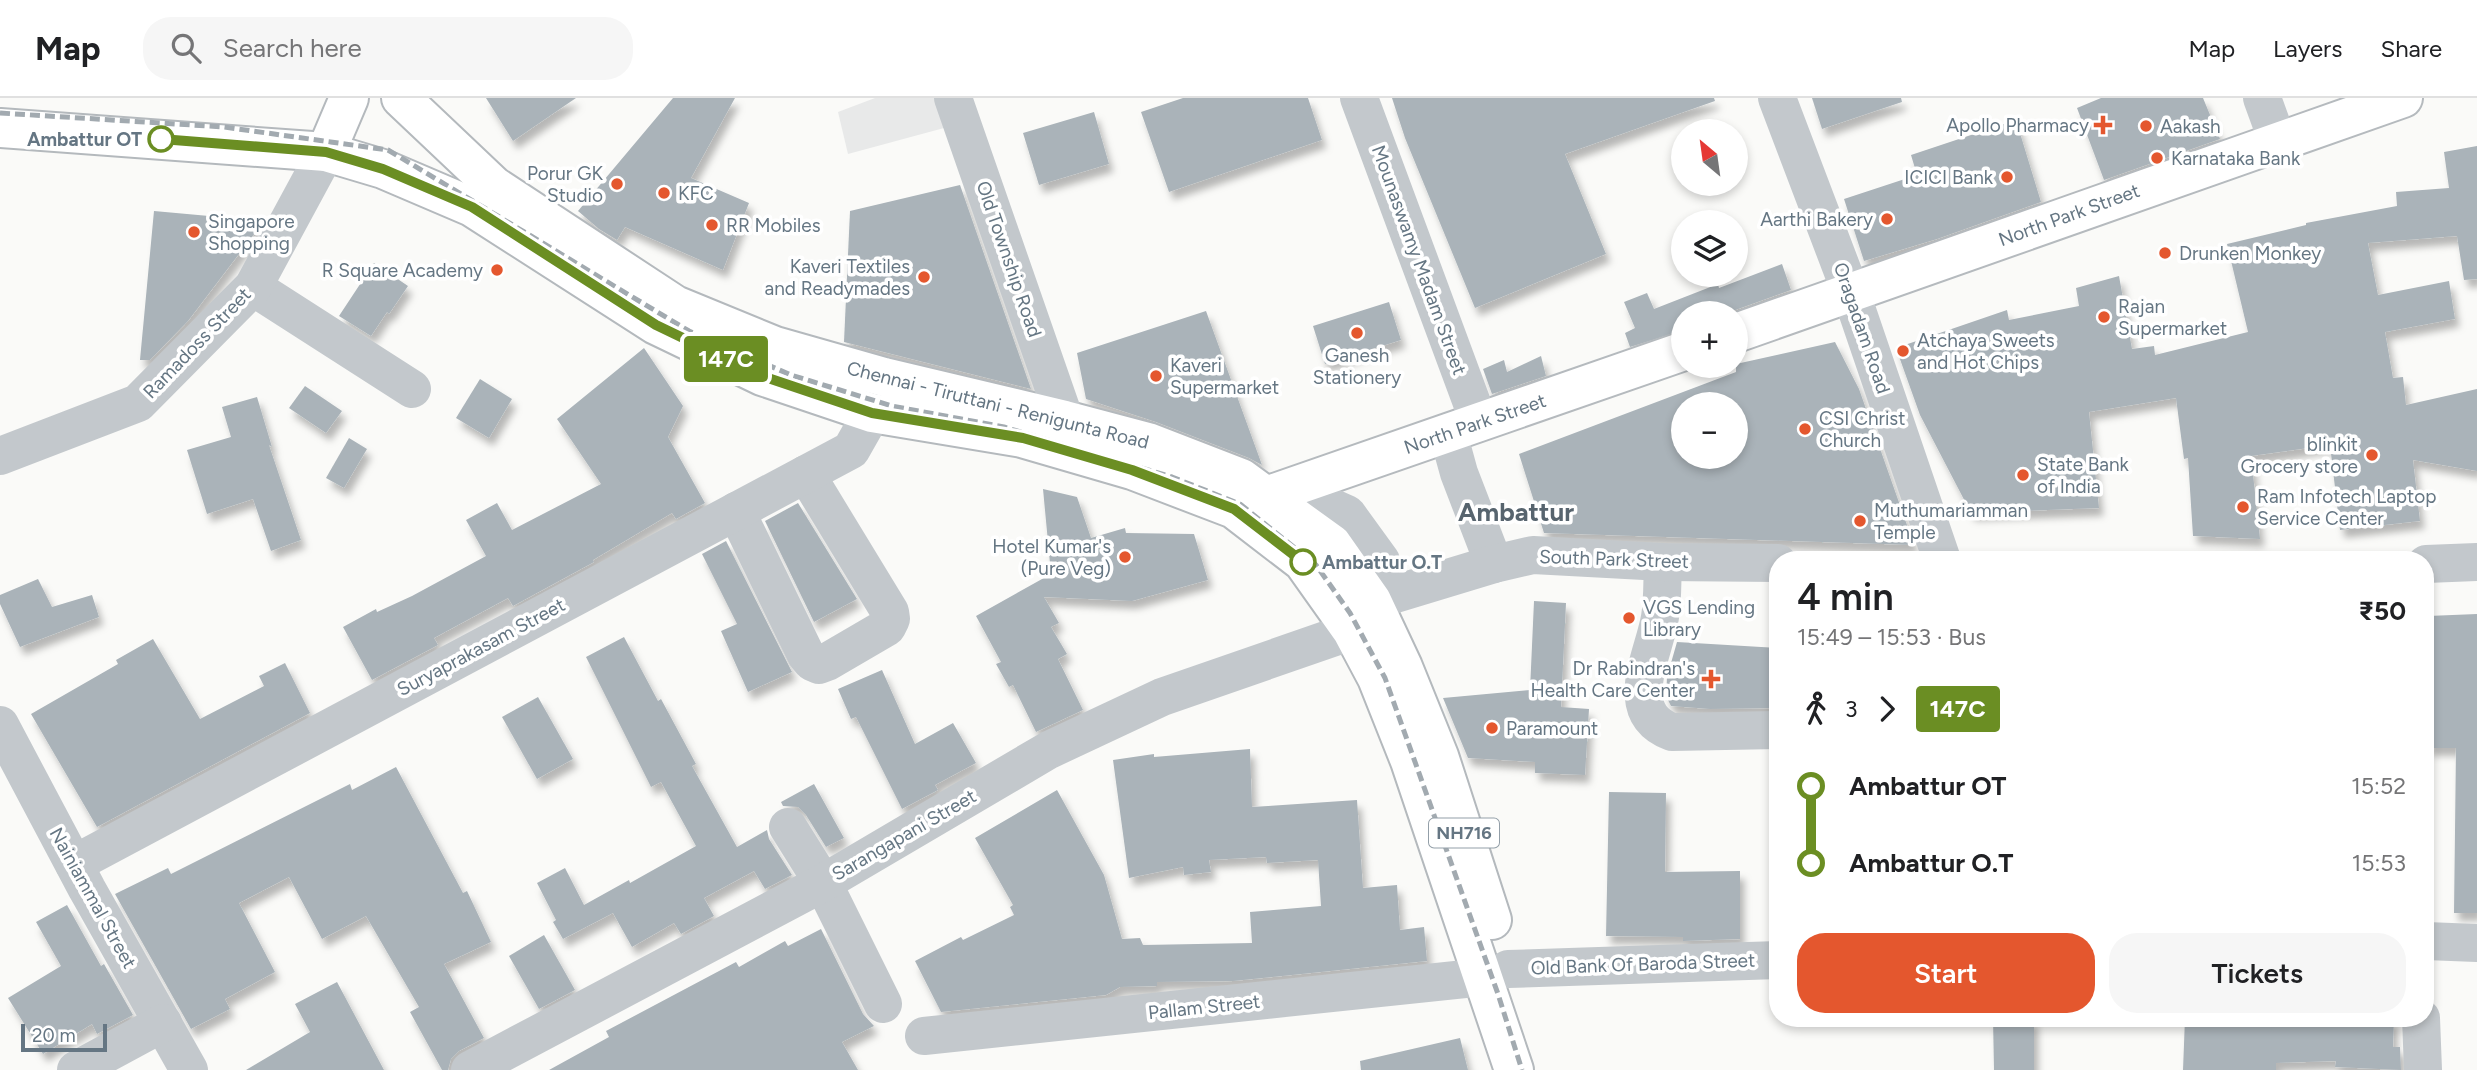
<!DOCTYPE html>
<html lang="en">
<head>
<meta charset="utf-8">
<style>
  :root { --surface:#fff; --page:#f6f6f6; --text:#202124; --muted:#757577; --line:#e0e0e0; --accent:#e4572e }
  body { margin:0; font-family:Figtree,sans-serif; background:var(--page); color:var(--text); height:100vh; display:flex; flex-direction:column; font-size:26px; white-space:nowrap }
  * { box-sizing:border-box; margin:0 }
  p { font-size:23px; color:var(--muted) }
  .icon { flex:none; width:38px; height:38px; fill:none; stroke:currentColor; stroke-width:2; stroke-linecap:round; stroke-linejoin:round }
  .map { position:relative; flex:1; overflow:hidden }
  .details { position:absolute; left:1769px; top:453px; width:665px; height:476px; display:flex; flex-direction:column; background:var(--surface); border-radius:28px; box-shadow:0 4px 10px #0003 }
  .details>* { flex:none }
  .badge { padding:0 14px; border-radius:5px; font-size:24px; line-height:46px }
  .needle { width:46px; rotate:331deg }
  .fabs { position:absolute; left:1671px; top:21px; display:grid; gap:14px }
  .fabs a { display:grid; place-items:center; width:77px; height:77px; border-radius:50%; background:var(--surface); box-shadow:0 4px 10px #0003; font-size:35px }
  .scale { position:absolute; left:21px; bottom:18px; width:86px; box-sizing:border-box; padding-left:7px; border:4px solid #657683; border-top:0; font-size:19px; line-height:24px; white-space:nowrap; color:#657683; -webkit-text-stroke:5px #fff; paint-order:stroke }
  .map>.badge { position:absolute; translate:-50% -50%; box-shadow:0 0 0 4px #fff }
  .legs { display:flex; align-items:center; gap:10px; height:77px; padding:0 28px; font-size:23px }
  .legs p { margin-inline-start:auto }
  .head { display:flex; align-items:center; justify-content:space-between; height:119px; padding:0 28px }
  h1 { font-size:38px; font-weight:600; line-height:52px }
  .button { display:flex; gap:14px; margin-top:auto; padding:14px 28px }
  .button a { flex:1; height:80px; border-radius:28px; background:var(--accent); color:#fff; font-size:28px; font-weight:600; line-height:80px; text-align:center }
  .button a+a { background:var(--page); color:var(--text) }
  ul { padding:0 28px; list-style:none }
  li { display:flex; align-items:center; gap:24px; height:77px; font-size:26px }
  li i { display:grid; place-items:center; width:10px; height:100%; margin:0 9px; background:currentColor }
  li i::after { content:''; width:18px; height:18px; margin:-9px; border:5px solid; border-radius:50%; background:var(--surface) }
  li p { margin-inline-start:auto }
  li:first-child i { background:linear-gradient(#0000 50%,currentColor 0) }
  li:last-child i { background:linear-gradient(currentColor 50%,#0000 0) }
  header { display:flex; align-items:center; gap:42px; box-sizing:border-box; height:98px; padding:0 35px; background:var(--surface); border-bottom:2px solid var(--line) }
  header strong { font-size:33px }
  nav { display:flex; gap:38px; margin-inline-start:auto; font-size:24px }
  .search { width:490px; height:63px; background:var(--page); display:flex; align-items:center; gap:18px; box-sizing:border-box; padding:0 24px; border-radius:28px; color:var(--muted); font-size:26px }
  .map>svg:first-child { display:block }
</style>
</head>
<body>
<header>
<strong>Map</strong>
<div class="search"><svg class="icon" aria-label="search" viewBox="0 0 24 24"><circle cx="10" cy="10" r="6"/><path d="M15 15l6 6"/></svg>Search here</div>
<nav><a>Map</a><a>Layers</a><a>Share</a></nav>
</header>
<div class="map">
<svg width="2477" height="972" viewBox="0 0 2477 972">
  <defs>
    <filter id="shadow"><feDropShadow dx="4.5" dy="8" stdDeviation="3.5" flood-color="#0004"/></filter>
  </defs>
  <rect width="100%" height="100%" fill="#fafaf8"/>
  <polygon fill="#e8e9e9" points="875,0 934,0 944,30 848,56 838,14"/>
  <g fill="#aab3b9" fill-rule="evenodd" filter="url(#shadow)">
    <polygon points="486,0 576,0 513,43"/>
    <polygon points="673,0 735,0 691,80 749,105 723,172 625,129 617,142 599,131 578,113"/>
    <polygon points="1183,0 1308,0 1322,42 1169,94 1141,14"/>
    <polygon points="1392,0 1714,0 1715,3 1565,56 1606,156 1475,210 1405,40"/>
    <polygon points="1812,0 1901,0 1902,4 1822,31"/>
    <polygon points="2101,0 2203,0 2220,41 2104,82 2077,10"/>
    <polygon points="1094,14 1109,66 1039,87 1023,35"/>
    <polygon points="2016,22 2041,104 1937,141 1864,163 1844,101 1917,77 1911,57"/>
    <polygon points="2477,48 2477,181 2464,182 2457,138 2368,145 2378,197 2449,183 2455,221 2385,234 2393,280 2403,279 2406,307 2477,291 2477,373 2413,362 2420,423 2340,432 2330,347 2251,358 2260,441 2193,438 2188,360 2184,361 2176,300 2089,314 2099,410 1971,415 1920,317 1896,250 2007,212 2009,222 2079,208 2076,190 2119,178 2132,251 2154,248 2155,257 2248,234 2227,146 2306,127 2306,125 2397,108 2396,94 2449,90 2444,54"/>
    <polygon points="960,87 1031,291 844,244 850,113"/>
    <polygon points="154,113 264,123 188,223 150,262 140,262"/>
    <polygon points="374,165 408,188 389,216 387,214 371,238 339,218"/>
    <polygon points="1782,166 1791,192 1727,215 1684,215 1684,232 1630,249 1625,235 1635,230 1624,204 1647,195 1654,211 1718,186 1719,190"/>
    <polygon points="1389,204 1401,242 1325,266 1313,228"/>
    <polygon points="1206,213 1262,367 1249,360 1156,324 1086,301 1077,255"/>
    <path d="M1835,244L1859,291L1914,447L1544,435L1519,356L1736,274V266ZM1684,306H1736V359H1684Z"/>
    <polygon points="644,250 683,308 668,339 705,405 676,421 672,415 593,462 594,464 513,508 508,500 434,540 438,547 372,582 343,529 376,511 377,514 412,498 486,458 466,422 497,405 512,432 601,386 557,321"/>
    <polygon points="1541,258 1546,278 1492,296 1483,271 1504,262 1507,274"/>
    <polygon points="480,281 512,301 489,340 456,320"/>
    <polygon points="305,288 342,313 326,335 289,310"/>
    <polygon points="257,299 272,349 269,347 301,442 271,453 253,401 207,416 187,352 231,339 222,309"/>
    <polygon points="349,340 367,351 344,390 326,380"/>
    <polygon points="1043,391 1077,399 1091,440 1125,430 1126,435 1194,436 1208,482 1132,503 1044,499 1059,525 1051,529 1067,556 1058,561 1083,612 1036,634 1013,587 1009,589 996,566 1001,564 976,518 1051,476"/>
    <polygon points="798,405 857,501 814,524 765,423"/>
    <polygon points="726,443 792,574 748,594 721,533 737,526 702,456"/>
    <polygon points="38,481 52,509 92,497 99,519 20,549 0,506 0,497"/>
    <polygon points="1534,503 1566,505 1561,609 1589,611 1585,677 1535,675 1535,664 1468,660 1443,600 1530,592"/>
    <polygon points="2477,516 2477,815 2454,815 2456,650 2427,650 2428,518"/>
    <polygon points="624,539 658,603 661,601 696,666 692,668 737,749 767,732 769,741 792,777 765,791 754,773 704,800 714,818 681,836 674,825 632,849 613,815 563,841 553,824 556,822 537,785 565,770 584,807 629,782 630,785 696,748 661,684 651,689 586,559"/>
    <polygon points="153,541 200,621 264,588 259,578 285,565 310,615 97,729 31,616 118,566 116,562"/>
    <polygon points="1677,544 1778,550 1776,610 1710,611 1671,608 1666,598 1667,579"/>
    <polygon points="882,572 915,646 953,625 976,665 935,687 938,692 902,711 856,619 851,621 838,591"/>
    <polygon points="538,599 573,661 537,681 502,619"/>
    <polygon points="1250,651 1252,709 1357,702 1363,790 1397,787 1400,832 1424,829 1427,863 1233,883 1157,884 1157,888 1120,889 1106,897 941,914 915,863 961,839 963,842 1014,817 1010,809 1013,807 975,740 1057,692 1104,777 1122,841 1140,840 1143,847 1252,845 1250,814 1321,808 1318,762 1267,765 1266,759 1209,762 1211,774 1184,777 1183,769 1129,780 1113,662 1154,656 1154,659"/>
    <polygon points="396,669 463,795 467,793 491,844 444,866 484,940 459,953 451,961 448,972 442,972 410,914 419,909 366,818 322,841 289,779 239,805 275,874 225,901 230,911 191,931 115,796 168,770 171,776 350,686 352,692"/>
    <polygon points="814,686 844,740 826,749 806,717 798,709 783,708 781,704"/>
    <polygon points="1609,694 1666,695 1665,774 1740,773 1740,841 1683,843 1683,839 1606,838"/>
    <polygon points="67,807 101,868 104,866 133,917 97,936 92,926 43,956 8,900 61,868 36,824"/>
    <polygon points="821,831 863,916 874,928 842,944 858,972 549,972 609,939 606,933 736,864 739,869 785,843 788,848"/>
    <polygon points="544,837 575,892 539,911 509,858"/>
    <polygon points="337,884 384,972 246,972 310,934 295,906"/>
    <polygon points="1993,920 2034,920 2034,972 1994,972"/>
    <polygon points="2185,920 2394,920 2393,949 2400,949 2401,972 2335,969 2336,963 2276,965 2276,972 2183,972"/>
    <polygon points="1460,940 1468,972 1361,972 1360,963"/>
  </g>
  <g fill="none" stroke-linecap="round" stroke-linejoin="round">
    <g stroke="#b5babe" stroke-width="42">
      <g id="major">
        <polyline points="1736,235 2403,0"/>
        <polyline points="1266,398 1684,253"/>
      </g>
    </g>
    <g stroke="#b4b9bd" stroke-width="42">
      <g id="highway">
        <polyline points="401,0 494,88 675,207 775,248 884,279 1065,322 1148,344 1241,380 1332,446 1372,503 1403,569 1439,658 1492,822"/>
        <polyline points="0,30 326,54 383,71 472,109 656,227 762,278 872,315 1022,340 1132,372 1234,411 1303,464 1352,533 1377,580 1410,663 1514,972"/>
        <polyline points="326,54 349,0"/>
      </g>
    </g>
    <g stroke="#c3c8cc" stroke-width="38">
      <polyline points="953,0 1065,322"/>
      <polyline points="1359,0 1479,324"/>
      <polyline points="1777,0 1851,195 1942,462"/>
      <polyline points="2262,0 2278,44"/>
      <polyline points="253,189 412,291"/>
      <polyline points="1448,335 1459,375 1494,466"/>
      <polyline points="0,358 138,305 253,189 326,54"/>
      <polyline points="1266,398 1320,404 1347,416 1381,463 1386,481 1372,503"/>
      <polyline points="736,413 806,557 812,564 819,567 827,564 887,529 891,521 890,514 806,376"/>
      <path d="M1663,464C1662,482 1663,501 1660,519C1654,557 1620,614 1672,634L1778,632"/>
      <polyline points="2426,466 2477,464"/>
      <polyline points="1372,503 1494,466 1533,457 1663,464 1778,465"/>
      <polyline points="0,627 87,791 189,972"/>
      <polyline points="788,729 823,785 883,906"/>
      <polyline points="74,766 851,352 872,315"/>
      <polyline points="2426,843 2477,845"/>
      <polyline points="1508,871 1778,862"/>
      <polyline points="2421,920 2423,972"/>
      <polyline points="924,938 1484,879"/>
      <polyline points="76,972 163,925"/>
      <polyline points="470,972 823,785 1049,652 1162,599 1352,533"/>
    </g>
    <use href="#major" stroke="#fff" stroke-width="38"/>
    <use href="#highway" stroke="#fff" stroke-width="38"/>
    <polyline stroke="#a2aab0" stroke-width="5" stroke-dasharray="10 5" stroke-linecap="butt" points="0,15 224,29 388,52 689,233 791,277 892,308 1004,329 1172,379 1240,406 1316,467 1350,515 1385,580 1498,896 1522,972"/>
  </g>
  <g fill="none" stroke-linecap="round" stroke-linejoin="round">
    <g stroke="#fff" stroke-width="16">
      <polyline id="line-1" points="161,41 326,54 383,71 472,109 656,227 762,278 872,315 1023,340 1132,372 1234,411 1303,464"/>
    </g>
    <use href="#line-1" stroke="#6b8e23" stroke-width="10"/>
  </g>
  <g fill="#e4572e" stroke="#fff" stroke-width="2.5">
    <path d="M2099.5 16.5h7v7h7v7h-7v7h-7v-7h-7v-7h7z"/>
    <circle cx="2146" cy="28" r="7"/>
    <circle cx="2157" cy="60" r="7"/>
    <circle cx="2007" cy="79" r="7"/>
    <circle cx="617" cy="86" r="7"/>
    <circle cx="664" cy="95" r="7"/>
    <circle cx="1887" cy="121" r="7"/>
    <circle cx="712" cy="127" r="7"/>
    <circle cx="194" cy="134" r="7"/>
    <circle cx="2165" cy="155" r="7"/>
    <circle cx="497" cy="172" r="7"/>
    <circle cx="924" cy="179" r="7"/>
    <circle cx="2104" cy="219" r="7"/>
    <circle cx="1357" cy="235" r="7"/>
    <circle cx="1903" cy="253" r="7"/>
    <circle cx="1156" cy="278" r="7"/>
    <circle cx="1805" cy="331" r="7"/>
    <circle cx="2372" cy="357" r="7"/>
    <circle cx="2023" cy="377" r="7"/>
    <circle cx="2243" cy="409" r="7"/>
    <circle cx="1860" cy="423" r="7"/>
    <circle cx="1125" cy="459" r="7"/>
    <circle cx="1629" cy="520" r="7"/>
    <path d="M1707.5 570.5h7v7h7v7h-7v7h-7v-7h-7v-7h7z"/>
    <circle cx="1492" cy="630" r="7"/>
  </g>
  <g fill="#fff" stroke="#6b8e23" stroke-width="3.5">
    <circle cx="161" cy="41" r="12"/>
    <circle cx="1303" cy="464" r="12"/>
  </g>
  <g text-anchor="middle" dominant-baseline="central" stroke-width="7" stroke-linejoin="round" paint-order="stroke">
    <rect fill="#fff" stroke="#939fa8" stroke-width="2" x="1429" y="720.5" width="70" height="29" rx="5"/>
    <g font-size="18" font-weight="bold" fill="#657683">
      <text x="1464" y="735">NH716</text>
    </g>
    <g font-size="19" fill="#657683" stroke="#fff" text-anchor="start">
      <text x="2089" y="27" text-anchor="end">Apollo Pharmacy</text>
      <text x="2160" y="28">Aakash</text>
      <text x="2171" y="60">Karnataka Bank</text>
      <text x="603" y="75" text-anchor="end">Porur GK<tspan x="603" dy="22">Studio</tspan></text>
      <text x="1993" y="79" text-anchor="end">ICICI Bank</text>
      <text x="678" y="95">KFC</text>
      <text x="1873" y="121" text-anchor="end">Aarthi Bakery</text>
      <text x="208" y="123">Singapore<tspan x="208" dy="22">Shopping</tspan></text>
      <text x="726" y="127">RR Mobiles</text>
      <text x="2179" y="155">Drunken Monkey</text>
      <text x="910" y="168" text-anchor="end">Kaveri Textiles<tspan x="910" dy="22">and Readymades</tspan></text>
      <text x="483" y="172" text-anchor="end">R Square Academy</text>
      <text x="2118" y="208">Rajan<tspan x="2118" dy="22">Supermarket</tspan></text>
      <text x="1917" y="242">Atchaya Sweets<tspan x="1917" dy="22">and Hot Chips</tspan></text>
      <text x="1357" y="257" text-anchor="middle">Ganesh<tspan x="1357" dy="22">Stationery</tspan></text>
      <text x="1170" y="267">Kaveri<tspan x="1170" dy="22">Supermarket</tspan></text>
      <text x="1819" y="320">CSI Christ<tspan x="1819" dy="22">Church</tspan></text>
      <text x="2358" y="346" text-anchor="end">blinkit<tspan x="2358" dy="22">Grocery store</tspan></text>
      <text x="2037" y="366">State Bank<tspan x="2037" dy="22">of India</tspan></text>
      <text x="2257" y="398">Ram Infotech Laptop<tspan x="2257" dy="22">Service Center</tspan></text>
      <text x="1874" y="412">Muthumariamman<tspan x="1874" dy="22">Temple</tspan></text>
      <text x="1111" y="448" text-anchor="end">Hotel Kumar's<tspan x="1111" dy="22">(Pure Veg)</tspan></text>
      <text x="1643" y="509">VGS Lending<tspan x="1643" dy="22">Library</tspan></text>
      <text x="1695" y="570" text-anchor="end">Dr Rabindran's<tspan x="1695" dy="22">Health Care Center</tspan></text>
      <text x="1506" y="630">Paramount</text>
    </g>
    <g font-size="19" font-weight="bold" fill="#657683" stroke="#fff" text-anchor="end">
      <text x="142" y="41">Ambattur OT</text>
      <text x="1322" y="464" text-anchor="start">Ambattur O.T</text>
    </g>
    <g font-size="19" fill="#657683" stroke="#fff">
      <text transform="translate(2069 117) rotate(-20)">North Park Street</text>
      <text transform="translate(1009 161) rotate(71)">Old Township Road</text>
      <text transform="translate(1419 162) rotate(70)">Mounaswamy Madam Street</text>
      <text transform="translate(1862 230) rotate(71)">Oragadam Road</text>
      <text transform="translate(197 245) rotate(-46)">Ramadoss Street</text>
      <text transform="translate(998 307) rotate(14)">Chennai - Tiruttani - Renigunta Road</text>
      <text transform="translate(1475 326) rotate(-19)">North Park Street</text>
      <text transform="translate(1614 461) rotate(2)">South Park Street</text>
      <text transform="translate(481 549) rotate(-28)">Suryaprakasam Street</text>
      <text transform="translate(904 737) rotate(-30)">Sarangapani Street</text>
      <text transform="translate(93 800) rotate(61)">Nainiammal Street</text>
      <text transform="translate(1643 866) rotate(-2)">Old Bank Of Baroda Street</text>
      <text transform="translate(1204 909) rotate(-6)">Pallam Street</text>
    </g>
    <g font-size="26" font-weight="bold" fill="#57646e" stroke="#fff">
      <text x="1516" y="414">Ambattur</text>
    </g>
  </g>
</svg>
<div class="fabs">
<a><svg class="needle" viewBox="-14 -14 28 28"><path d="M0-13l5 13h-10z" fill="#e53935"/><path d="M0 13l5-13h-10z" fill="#757577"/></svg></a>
<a><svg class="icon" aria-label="layers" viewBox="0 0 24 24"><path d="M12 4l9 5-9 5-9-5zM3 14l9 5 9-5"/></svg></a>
<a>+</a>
<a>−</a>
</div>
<div class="scale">20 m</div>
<b class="badge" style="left:726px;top:261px;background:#6b8e23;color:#fff">147C</b>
<section class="details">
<div class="head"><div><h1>4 min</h1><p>15:49 – 15:53 · Bus</p></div><b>₹50</b></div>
<div class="legs"><svg class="icon" aria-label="walk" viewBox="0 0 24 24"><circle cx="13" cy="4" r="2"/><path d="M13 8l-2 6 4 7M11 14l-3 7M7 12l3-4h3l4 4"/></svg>3<svg class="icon" aria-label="forward" viewBox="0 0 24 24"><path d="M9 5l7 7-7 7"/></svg><b class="badge" style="background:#6b8e23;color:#fff">147C</b></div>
<ul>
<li><i style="color:#6b8e23"></i><b>Ambattur OT</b><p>15:52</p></li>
<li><i style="color:#6b8e23"></i><b>Ambattur O.T</b><p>15:53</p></li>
</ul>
<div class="button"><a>Start</a><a>Tickets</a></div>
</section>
</div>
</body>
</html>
